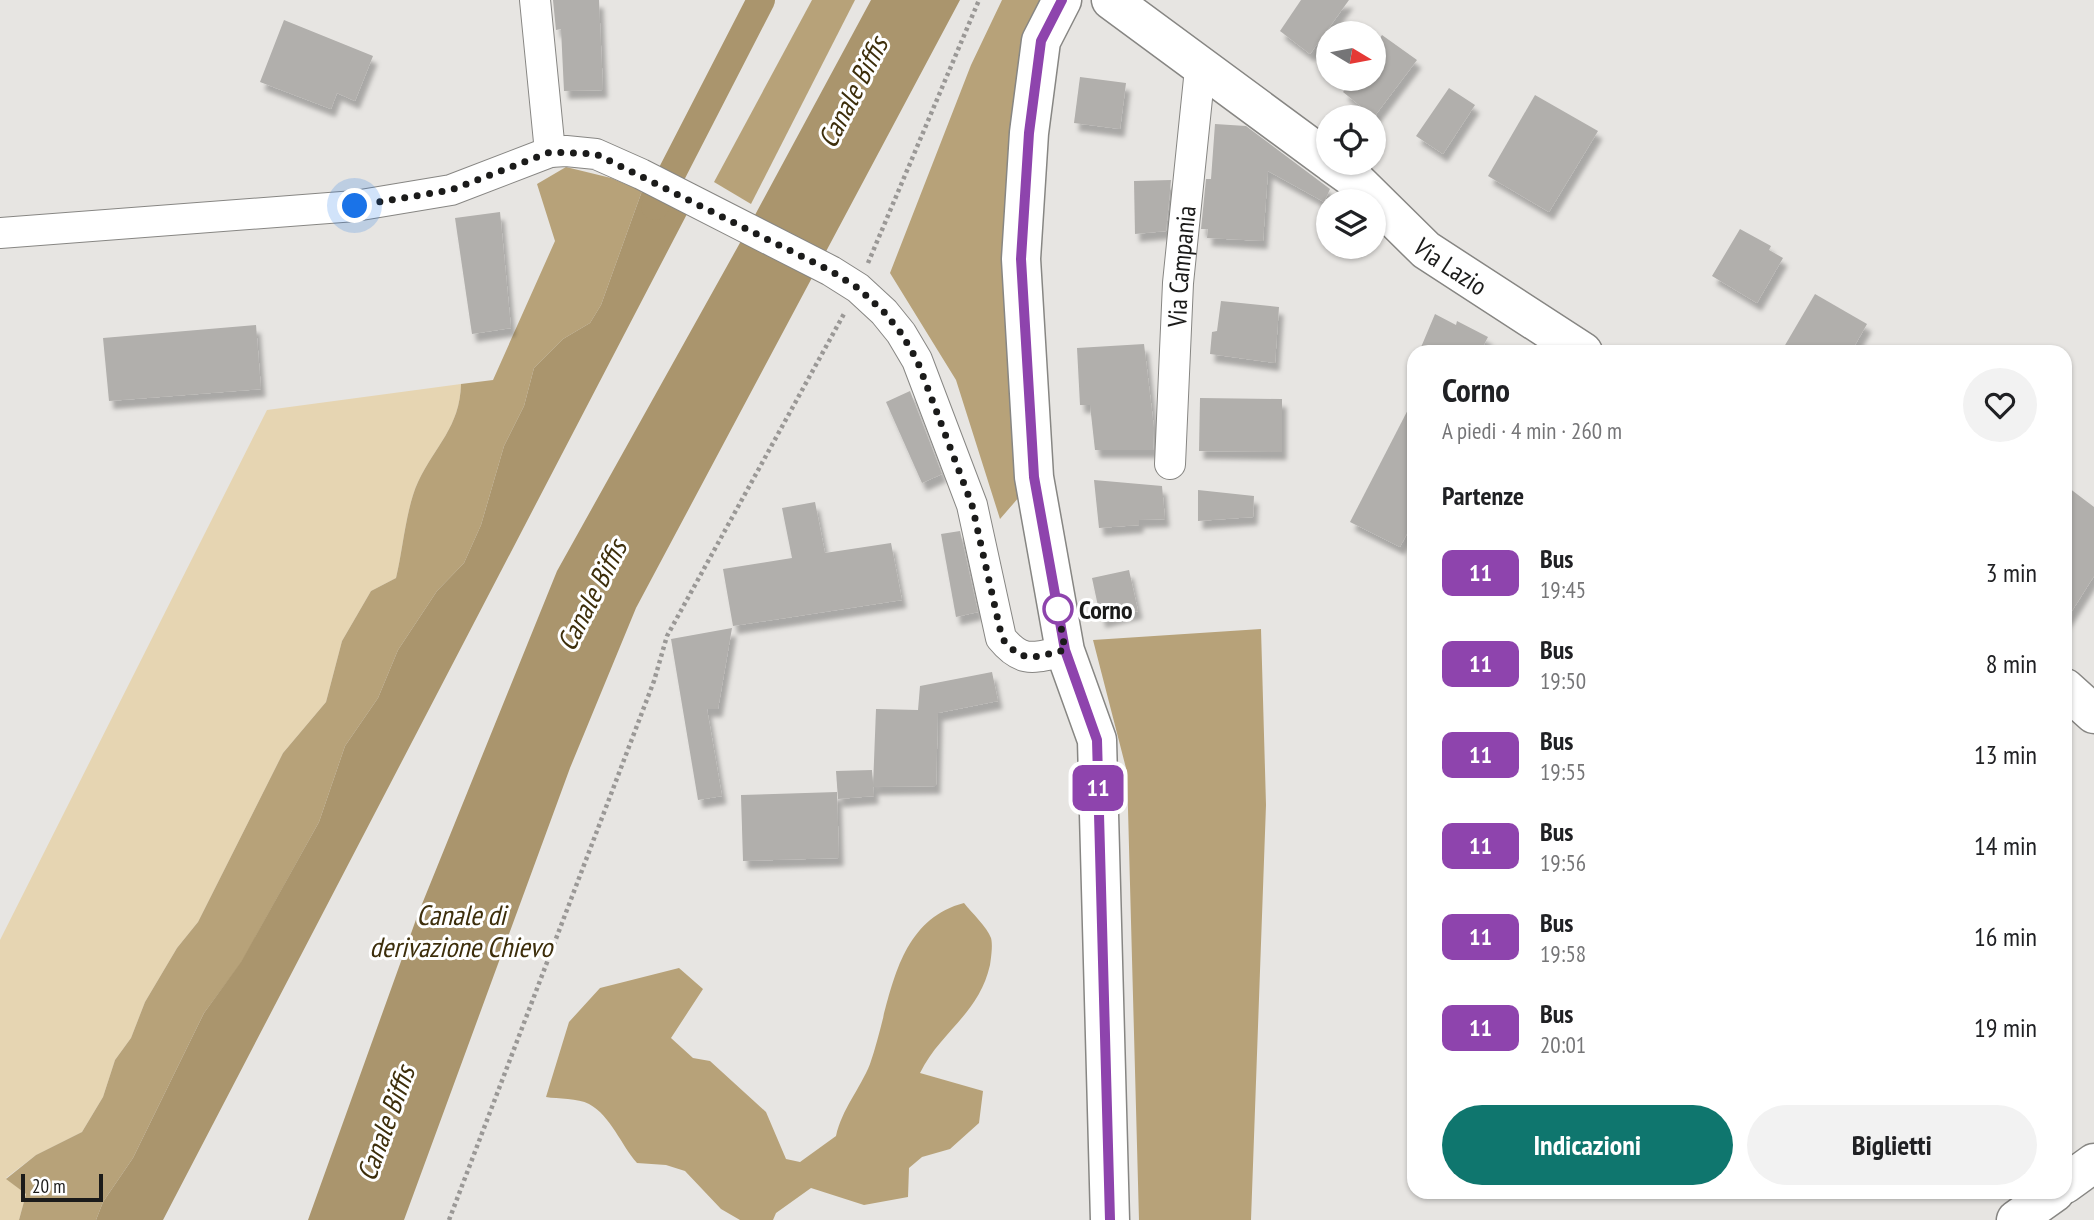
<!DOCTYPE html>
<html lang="it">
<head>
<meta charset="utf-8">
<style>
  :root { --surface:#fff; --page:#f2f2f2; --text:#202124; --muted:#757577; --accent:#0f766e }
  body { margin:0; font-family:"PT Sans Narrow",sans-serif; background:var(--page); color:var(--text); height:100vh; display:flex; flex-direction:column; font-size:26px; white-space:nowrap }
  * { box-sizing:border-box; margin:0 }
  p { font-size:23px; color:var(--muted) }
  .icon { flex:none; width:38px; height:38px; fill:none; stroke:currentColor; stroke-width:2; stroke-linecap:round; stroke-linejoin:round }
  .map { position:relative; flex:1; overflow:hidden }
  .drawer { position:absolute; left:1407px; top:345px; width:665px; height:854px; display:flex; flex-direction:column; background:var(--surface); border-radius:21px; box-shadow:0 2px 5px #0004 }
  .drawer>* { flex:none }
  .badge { padding:0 14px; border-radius:10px; font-size:24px; line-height:46px }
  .needle { width:46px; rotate:100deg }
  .tools { position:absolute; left:1316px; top:21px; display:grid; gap:14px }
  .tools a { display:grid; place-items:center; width:70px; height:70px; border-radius:50%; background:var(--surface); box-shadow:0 2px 5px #0004; font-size:35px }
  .scale { position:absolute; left:21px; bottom:18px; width:82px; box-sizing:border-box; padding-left:7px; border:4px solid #1b1b1a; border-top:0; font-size:19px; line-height:24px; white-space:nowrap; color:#1b1b1a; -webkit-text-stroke:5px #fff; paint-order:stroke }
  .you { position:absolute; width:35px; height:35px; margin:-18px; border:5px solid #fff; border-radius:50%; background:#1a73e8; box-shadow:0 0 0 10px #1a73e833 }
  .map>.badge { position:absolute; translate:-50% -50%; box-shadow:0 0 0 4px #fff }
  h2 { padding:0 35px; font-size:26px; line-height:63px }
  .round { display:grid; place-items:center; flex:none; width:74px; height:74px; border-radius:37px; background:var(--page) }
  .head { display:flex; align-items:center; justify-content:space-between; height:119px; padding:0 35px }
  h1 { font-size:33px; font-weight:800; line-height:52px }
  .action { display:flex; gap:14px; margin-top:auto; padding:14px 35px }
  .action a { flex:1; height:80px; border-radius:42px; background:var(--accent); color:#fff; font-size:28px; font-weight:800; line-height:80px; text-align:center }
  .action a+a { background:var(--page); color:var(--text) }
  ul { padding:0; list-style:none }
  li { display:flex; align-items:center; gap:21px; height:91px; padding:0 35px }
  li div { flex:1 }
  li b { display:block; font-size:26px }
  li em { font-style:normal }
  li .badge { min-width:77px; font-weight:700; text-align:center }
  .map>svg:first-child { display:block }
</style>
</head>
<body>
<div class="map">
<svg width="2094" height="1220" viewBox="0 0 2094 1220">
  <defs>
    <filter id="shadow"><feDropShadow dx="4.5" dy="8" stdDeviation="2" flood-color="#0004"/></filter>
  </defs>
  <rect width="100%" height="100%" fill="#e7e5e2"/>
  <path fill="#e6d5b2" d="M461,384C460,427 435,446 418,482C406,508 403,549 396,578L371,591L342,641L326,702L283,753L198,922L177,948L145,1002L131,1038L115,1060L103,1097L82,1132L36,1155L6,1178L26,1194L19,1220H0V940L267,410Z"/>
  <g fill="#b7a279">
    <polygon points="812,0 855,0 751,204 714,182"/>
    <polygon points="1002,0 1049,0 1027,488 1000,519 956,380 890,273 971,65"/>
    <path d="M566,167L611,178L642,191L601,305L590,323L563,339L534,368L524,406L504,446L481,525L464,563L437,591L398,650L378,698L345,746L319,822L241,963L204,1013L133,1158L103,1202L96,1220H19L26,1194L6,1179L36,1155L82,1132L103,1097L115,1060L131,1038L145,1002L177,948L198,922L283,753L326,702L342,641L371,591L396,578C403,549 406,508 418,482C435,446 460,427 461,384L493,380L555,241L537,184Z"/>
    <polygon points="1261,629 1266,805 1251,1220 1139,1220 1127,772 1093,640"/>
    <path d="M964,903C972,913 987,927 991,938C993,945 991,958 990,965C979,1014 940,1032 920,1073L983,1091L979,1123L950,1149L922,1157L909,1168L908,1197L864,1205L811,1188L776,1213L773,1220H740L721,1209L685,1171L666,1165L637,1163C621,1145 611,1116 589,1104C578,1098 558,1099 546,1097L569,1022L600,988L679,968L703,989L671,1038L693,1058L710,1061L766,1112L786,1159L800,1162L836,1136C842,1109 860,1089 870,1064C891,1005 892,922 964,903Z"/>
  </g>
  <g fill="#aa956d">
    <polygon points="871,0 960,0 636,608 570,768 404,1220 308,1220 418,914 557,571 741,241"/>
    <polygon points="642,191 687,214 163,1220 96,1220 103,1202 133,1158 204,1013 241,962 319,822 345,746 378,698 398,650 437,591 464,563 481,525 504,446 524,406 534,368 563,339 590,323 601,305"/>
  </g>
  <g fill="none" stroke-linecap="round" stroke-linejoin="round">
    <polyline stroke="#aa956d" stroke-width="28" points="655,206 761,0"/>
  </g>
  <g fill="#b1afac" filter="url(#shadow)">
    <polygon points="553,0 599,0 603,90 564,91 561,29 556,30"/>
    <polygon points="1301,0 1349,0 1310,54 1280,31"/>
    <polygon points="284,20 373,56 355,101 337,93 331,109 260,82"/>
    <polygon points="1382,35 1417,60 1374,117 1343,92 1353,79 1374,79 1374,47"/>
    <polygon points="1080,77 1126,83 1120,129 1074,123"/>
    <polygon points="1449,88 1475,105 1443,154 1416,136"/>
    <polygon points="1535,95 1598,131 1549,212 1488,176"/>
    <polygon points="1215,124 1246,126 1330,189 1324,202 1268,171 1263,241 1207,238 1208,229 1201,229 1206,179 1211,179"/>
    <polygon points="1171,180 1166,231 1135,234 1134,181"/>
    <polygon points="500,212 511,328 472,334 455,218"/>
    <polygon points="1740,229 1771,246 1769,250 1783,258 1757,303 1712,276"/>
    <polygon points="1815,294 1867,324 1851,352 1781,352"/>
    <polygon points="1221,301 1279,307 1275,363 1210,354 1212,332 1217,331"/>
    <polygon points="1435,314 1456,325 1457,321 1488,337 1480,352 1419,352"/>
    <polygon points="256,325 261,389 109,401 103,338"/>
    <polygon points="1144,344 1154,428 1153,450 1095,450 1090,405 1080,405 1077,348"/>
    <polygon points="910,391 942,474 922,483 886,402"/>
    <polygon points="1200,398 1282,399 1282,452 1199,451"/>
    <polygon points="1414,398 1414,520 1400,547 1350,522"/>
    <polygon points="1094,480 1162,486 1165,519 1139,520 1139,525 1099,528"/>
    <polygon points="2065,485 2094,507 2094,576 2065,622"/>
    <polygon points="1198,490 1254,496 1253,517 1198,521"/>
    <polygon points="815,502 825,553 891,543 902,600 733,626 723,569 792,558 782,508"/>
    <polygon points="960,531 978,612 956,617 941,534"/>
    <polygon points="1129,570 1138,611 1101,620 1092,578"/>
    <polygon points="732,628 718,709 707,709 722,796 698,800 671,639"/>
    <polygon points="992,672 998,701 938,713 936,786 873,787 876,709 918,710 920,686"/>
    <polygon points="872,770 874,796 838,799 836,771"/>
    <polygon points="837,792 839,858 743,861 741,795"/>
  </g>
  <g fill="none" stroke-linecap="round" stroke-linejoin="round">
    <g stroke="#878683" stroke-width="32">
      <g id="street">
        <polyline points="535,0 550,152"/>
        <path d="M0,233L355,206L451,190L550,152L566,151L596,154L641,174L831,271L858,288L884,312L901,333L917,360L972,505L1001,638C1023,665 1035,657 1065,651"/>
        <path id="s1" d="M1170,464L1178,283L1200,69"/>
      </g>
    </g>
    <g stroke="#878683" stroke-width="41">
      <g id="secondary">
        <polyline points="1062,0 1041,41 1029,133 1021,259 1034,477 1065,651 1097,740 1110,1220"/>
        <polyline points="1111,0 1328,160"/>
        <path id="s2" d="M1332,163L1353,178L1426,250L1583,352"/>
        <polyline points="2065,688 2094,714"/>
        <polyline points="2065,1184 2094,1163"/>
        <polyline points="2016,1220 2055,1192"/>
      </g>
    </g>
    <g stroke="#9a9896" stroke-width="4.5" stroke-dasharray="3.5 3.5" stroke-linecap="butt">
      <polyline points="868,263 979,0"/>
      <polyline points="449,1220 654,681 667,636 845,312"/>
    </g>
    <use href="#street" stroke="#fff" stroke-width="30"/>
    <use href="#secondary" stroke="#fff" stroke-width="38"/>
  </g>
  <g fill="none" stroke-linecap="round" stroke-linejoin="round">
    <g stroke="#fff" stroke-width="16">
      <polyline id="line" points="1062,0 1041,41 1029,133 1021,259 1034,477 1065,650 1097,740 1110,1220"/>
    </g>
    <use href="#line" stroke="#8e44ad" stroke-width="10"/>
    <path stroke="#1b1b1a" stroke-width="7" stroke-dasharray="0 12.6" d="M355,206L451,190L550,152L596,154L831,271L858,288L884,312L901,333L917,360L972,505L1002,638C1023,665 1035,657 1065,650L1056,598L1058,609"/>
  </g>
  <circle fill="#fff" stroke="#8e44ad" stroke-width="3.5" cx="1058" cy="609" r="14"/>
  <g text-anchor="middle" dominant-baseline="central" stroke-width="6" stroke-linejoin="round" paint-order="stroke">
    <g font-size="26" fill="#1b1b1a" stroke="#fff">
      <text stroke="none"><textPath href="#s2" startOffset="158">Via Lazio</textPath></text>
      <text stroke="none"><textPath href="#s1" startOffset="198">Via Campania</textPath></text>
    </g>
    <g font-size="26" font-weight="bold" fill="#1b1b1a" stroke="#fff" text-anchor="start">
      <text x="1079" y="609">Corno</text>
    </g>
    <g font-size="28" font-style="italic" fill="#3d2e0b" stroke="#fff">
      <text transform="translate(852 92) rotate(-63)">Canale Biffis</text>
      <text transform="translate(591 595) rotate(-63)">Canale Biffis</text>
      <text x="461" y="914">Canale di<tspan x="461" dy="32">derivazione Chievo</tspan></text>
      <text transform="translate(385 1123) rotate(-70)">Canale Biffis</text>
    </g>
  </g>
</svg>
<div class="tools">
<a><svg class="needle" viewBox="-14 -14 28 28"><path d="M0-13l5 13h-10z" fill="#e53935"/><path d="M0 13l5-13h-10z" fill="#757577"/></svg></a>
<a><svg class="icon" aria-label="locate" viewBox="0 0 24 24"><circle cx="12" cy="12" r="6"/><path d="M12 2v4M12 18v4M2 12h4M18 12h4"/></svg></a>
<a><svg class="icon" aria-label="layers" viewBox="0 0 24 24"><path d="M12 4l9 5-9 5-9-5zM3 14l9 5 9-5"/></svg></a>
</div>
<div class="scale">20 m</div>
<div class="you" style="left:355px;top:206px"></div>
<b class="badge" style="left:1098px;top:788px;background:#8e44ad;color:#fff">11</b>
<section class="drawer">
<div class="head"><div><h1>Corno</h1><p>A piedi · 4 min · 260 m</p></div><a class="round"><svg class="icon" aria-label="heart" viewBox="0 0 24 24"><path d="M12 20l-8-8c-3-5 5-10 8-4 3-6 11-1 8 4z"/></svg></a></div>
<h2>Partenze</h2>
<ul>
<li><span class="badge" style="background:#8e44ad;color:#fff">11</span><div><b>Bus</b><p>19:45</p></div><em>3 min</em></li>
<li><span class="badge" style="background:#8e44ad;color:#fff">11</span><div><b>Bus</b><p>19:50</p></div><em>8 min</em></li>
<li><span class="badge" style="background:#8e44ad;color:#fff">11</span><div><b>Bus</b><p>19:55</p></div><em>13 min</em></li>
<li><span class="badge" style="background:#8e44ad;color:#fff">11</span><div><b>Bus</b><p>19:56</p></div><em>14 min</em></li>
<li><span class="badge" style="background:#8e44ad;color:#fff">11</span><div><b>Bus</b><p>19:58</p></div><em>16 min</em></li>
<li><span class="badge" style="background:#8e44ad;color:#fff">11</span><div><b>Bus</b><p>20:01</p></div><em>19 min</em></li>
</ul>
<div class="action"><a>Indicazioni</a><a>Biglietti</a></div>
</section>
</div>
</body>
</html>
